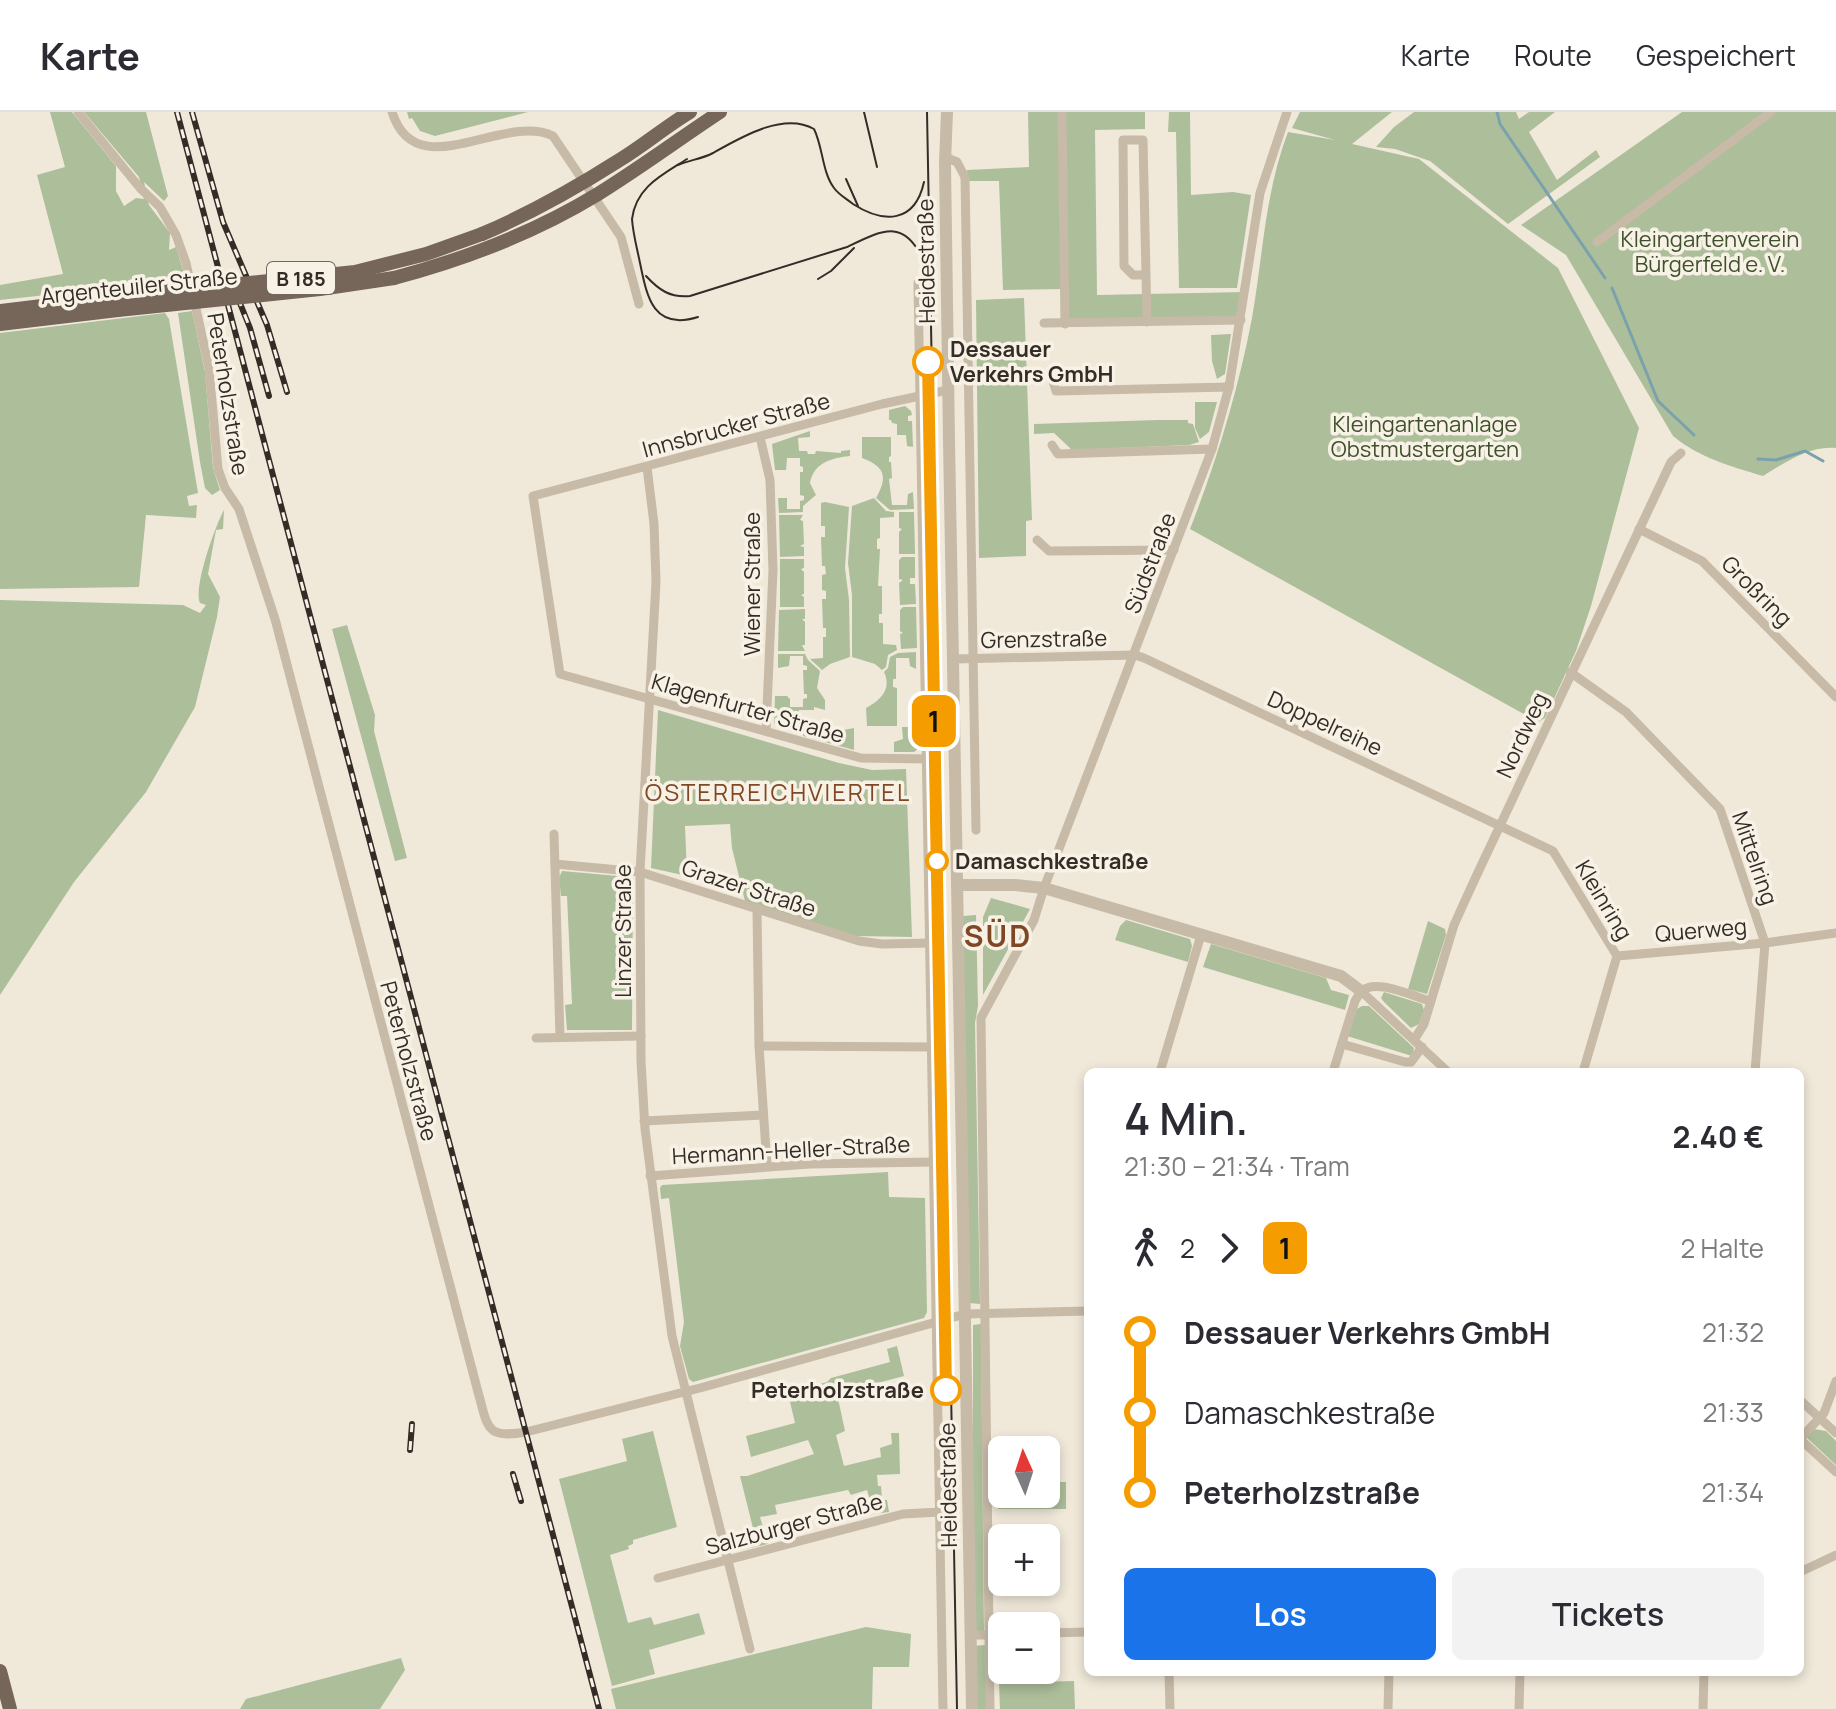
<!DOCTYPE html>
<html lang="de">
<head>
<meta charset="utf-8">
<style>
  :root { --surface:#fff; --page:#f2f2f3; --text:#2b2b33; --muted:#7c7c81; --line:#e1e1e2; --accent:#1a73e8 }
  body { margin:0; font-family:Manrope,sans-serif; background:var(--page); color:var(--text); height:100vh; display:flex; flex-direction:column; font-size:30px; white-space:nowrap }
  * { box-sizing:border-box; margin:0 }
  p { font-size:26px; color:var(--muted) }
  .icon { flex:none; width:44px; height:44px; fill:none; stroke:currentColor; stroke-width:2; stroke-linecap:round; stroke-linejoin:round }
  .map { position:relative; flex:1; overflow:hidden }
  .drawer { position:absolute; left:1084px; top:956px; width:720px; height:608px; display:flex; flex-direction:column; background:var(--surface); border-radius:12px; box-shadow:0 4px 12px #0003 }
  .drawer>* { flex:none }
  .badge { padding:0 16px; border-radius:12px; font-size:28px; line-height:52px }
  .needle { width:52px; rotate:357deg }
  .buttons { position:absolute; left:988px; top:1324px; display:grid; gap:16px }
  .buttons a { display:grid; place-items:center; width:72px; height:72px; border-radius:12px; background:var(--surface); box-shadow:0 4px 12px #0003; font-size:40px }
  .map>.badge { position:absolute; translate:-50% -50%; box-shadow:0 0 0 4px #fff }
  .legs { display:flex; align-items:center; gap:12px; height:88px; padding:0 40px; font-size:26px }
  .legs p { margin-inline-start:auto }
  .overview { display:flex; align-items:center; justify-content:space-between; height:136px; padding:0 40px }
  h1 { font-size:44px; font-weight:600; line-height:60px }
  .primary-button { display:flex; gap:16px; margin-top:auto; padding:16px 40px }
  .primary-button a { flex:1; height:92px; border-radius:12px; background:var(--accent); color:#fff; font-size:32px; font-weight:600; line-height:92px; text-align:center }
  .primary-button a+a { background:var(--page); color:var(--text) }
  ul { padding:0 40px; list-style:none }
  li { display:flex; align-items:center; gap:28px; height:80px; font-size:30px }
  li i { display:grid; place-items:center; width:12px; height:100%; margin:0 10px; background:currentColor }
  li i::after { content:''; width:20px; height:20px; margin:-10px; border:6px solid; border-radius:50%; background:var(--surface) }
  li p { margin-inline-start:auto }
  li:first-child i { background:linear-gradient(#0000 50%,currentColor 0) }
  li:last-child i { background:linear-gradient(currentColor 50%,#0000 0) }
  header { display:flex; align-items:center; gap:48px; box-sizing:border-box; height:112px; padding:0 40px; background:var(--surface); border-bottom:2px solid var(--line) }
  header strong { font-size:38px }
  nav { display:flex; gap:44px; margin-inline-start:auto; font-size:28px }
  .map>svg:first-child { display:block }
</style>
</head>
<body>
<header>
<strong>Karte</strong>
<nav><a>Karte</a><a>Route</a><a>Gespeichert</a></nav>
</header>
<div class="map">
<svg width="1836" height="1597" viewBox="0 0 1836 1597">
  <rect width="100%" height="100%" fill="#f0e9da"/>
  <g fill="#adbe9b">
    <polygon points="50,0 72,0 116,54 116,79 124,94 136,86 144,87 139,65 84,0 146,0 168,84 164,89 144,70 149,93 170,121 169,138 176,135 186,168 0,188 0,173 63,162 37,63 65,55"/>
    <polygon points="407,0 528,0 435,24 420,19 412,6 409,7"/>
    <polygon points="1028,0 1145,0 1145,17 1095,18 1097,183 1245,180 1241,208 1065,212 1065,177 1003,178 999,69 968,69 967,58 1029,55"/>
    <polygon points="1169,0 1190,0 1191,83 1233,80 1251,83 1237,176 1179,176 1176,20 1168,20"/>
    <path d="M1300,0H1392L1352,32L1419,47L1558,156L1639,316L1591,494L1576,539L1545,606L1538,610L1190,417C1217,348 1238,279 1252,206C1263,143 1265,80 1288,20L1335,28L1292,16Z"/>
    <polygon points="1414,0 1516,0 1519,7 1529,0 1555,0 1529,20 1557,68 1596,38 1600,45 1508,112 1430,49 1395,37 1376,35 1394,15"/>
    <path d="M1682,0H1836V336C1810,333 1784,351 1763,364C1730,354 1700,346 1673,324L1566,143L1521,113Z"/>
    <polygon points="1024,186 1032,408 1026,409 1026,444 979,446 976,188"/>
    <polygon points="192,199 205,260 213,356 220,378 212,383 205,376 200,350 178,201"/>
    <polygon points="165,201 169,207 198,381 187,384 189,394 197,393 196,406 146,403 139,475 0,477 0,221"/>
    <polygon points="1231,222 1225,262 1217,267 1212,249 1211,223"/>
    <polygon points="1195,290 1217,290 1209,320 1200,327 1195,316"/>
    <polygon points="905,294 911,299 912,303 908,304 908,309 912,309 913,335 907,334 906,323 897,323 897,312 892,311 891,308 889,308 889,298"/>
    <polygon points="1157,308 1188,308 1188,311 1193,312 1199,330 1189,333 1072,338 1054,321 1034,322 1034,312"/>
    <path d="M810,319V325L798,326L799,339H807L808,342H815L816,339L841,341V339L850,338V344C832,346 814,350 810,371L816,383L803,394V400L779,401L778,386H787V397H800V389L804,388V384L800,383V360H803V355L800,354V346H787L786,358H775L772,332Z"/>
    <path d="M862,325H891V344L889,345V350H891L892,366L889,367L892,393H907L908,382L913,380L914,397L890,398L876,386C887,367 887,355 862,346Z"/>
    <polygon points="874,386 886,399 894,400 894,405 880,406 880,426 877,427 877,437 880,437 878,474 882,474 882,502 879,502 879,511 883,511 883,532 896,533 897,538 888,543 886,555 882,558 875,552 852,545 852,483 848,451 852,394"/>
    <polygon points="825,390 849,395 845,456 849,488 850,545 830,552 822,558 810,547 823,546 823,525 826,525 826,516 823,516 822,487 826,487 826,479 822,478 822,463 826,462 825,454 822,454 821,425 825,425 825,414 821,414 821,391"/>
    <path d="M224,398L223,417L216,418L208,462L220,485L217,505L195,595L146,680L74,770L0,883V488L183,493L200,501L206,493L200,491C193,476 215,414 224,398Z"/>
    <polygon points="899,400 914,400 915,442 899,442 899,420 902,417 899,416"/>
    <polygon points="779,403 803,403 800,408 803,409 804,432 800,434 804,435 804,444 780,445"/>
    <polygon points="902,445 915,445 915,466 910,466 910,472 915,472 916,492 900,493 899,471 903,468 899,467 899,448"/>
    <polygon points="780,447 804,447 804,456 801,457 804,460 804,482 801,483 804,485 804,495 780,495"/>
    <polygon points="903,495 916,495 917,536 901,537 900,522 903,521 900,519 900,498"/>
    <polygon points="805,497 805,507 802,507 805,510 805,533 802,533 805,539 778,539 779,498"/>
    <polygon points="347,513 375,603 374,619 407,746 395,749 332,517"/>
    <path d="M916,540V557L910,554L909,546H896V567H893V575L897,576V614H867L866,596C881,588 892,577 884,560L888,556L890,545L898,541Z"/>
    <polygon points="778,542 805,542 808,548 820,559 817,576 825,588 825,598 814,595 814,598 799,598 798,622 791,620 791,615 785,614 784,618 774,611 775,584 787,584 790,587 790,595 803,595 803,587 807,586 807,582 804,582 803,558 807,558 807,554 803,553 803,544 790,544 789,554 778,556"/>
    <polygon points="658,598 839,651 872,658 906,657 912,825 856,824 745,789 732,736 730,712 685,714 687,764 651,756"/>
    <polygon points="917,603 918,626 913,627 913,633 918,633 918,637 914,640 894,640 894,630 903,627 902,615 910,615 910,604"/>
    <polygon points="804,616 812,616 813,619 820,619 821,616 837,616 838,619 854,616 854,638 803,624"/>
    <polygon points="562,759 629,765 633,769 632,918 567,918 565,893 572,892 567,784 561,784 559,766"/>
    <polygon points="991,786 1030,797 983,883 983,805"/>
    <polygon points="976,803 978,894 975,911 980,1192 969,1191 963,804"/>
    <polygon points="1126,808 1190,827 1192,834 1188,850 1115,828 1120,814"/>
    <polygon points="1428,809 1445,817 1446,823 1427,882 1408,877"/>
    <polygon points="1211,832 1326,866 1331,878 1349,883 1345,898 1203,855"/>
    <polygon points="1384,880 1422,892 1424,898 1419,912 1411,916 1384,890 1381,886"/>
    <polygon points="1362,894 1369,894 1414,936 1412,944 1347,924 1355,898"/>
    <polygon points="888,1060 889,1085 925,1086 927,1200 924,1206 693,1270 689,1267 680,1234 684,1210 669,1086 661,1087 660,1076 662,1073"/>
    <polygon points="981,1212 984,1520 973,1521 973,1213"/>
    <polygon points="897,1234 904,1264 837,1282 845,1319 836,1323 844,1354 881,1345 880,1336 892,1332 891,1321 899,1321 900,1362 877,1363 878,1374 881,1374 882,1388 887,1388 889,1400 874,1402 867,1378 851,1383 848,1378 775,1393 777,1402 760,1405 768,1432 736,1439 733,1435 756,1428 740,1364 747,1364 814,1342 808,1328 751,1345 746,1324 795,1311 790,1290 810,1283 809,1275 827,1270 831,1266 890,1250 887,1237"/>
    <polygon points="1814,1317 1826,1319 1836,1329 1836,1353 1806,1325"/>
    <polygon points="653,1319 677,1415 633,1428 633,1432 628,1434 629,1437 610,1443 628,1511 651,1505 654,1513 699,1501 705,1522 649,1538 655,1562 612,1574 559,1367 627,1349 622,1327"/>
    <polygon points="996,1370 1002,1370 1002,1382 1046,1382 1046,1370 1066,1370 1066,1397 998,1397"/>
    <polygon points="866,1515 911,1522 909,1555 873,1555 872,1597 616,1597 611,1577"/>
    <polygon points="985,1533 987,1597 975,1597 973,1534"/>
    <polygon points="401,1546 405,1558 380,1597 240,1597 246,1587"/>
    <polygon points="1074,1569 1075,1597 1000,1597 999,1571"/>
  </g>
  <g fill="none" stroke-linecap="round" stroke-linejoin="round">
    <g stroke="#7aa2ac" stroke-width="3">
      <polyline points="1497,0 1500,12 1605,166"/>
      <polyline points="1612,176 1658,289 1694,323"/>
      <polyline points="1758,347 1776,348 1805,339 1823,349"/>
    </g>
    <g stroke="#c7baa7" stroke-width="9">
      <path d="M78,0L140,76L160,95L176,123L186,151L209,256L218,357L225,376L239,397L275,507L478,1280C488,1315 485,1327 526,1320L700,1276L965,1202L1088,1199"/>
      <path d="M392,0C416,76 502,0 553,24L621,125L639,192"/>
      <polyline points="1062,0 1065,212"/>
      <polyline points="945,45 957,50 965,65 976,718"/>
      <polyline points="1597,130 1771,0"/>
      <polyline points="1146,163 1133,163 1124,154 1123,28 1143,28 1146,163 1147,210"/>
      <polyline points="918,171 943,1597"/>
      <polyline points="1044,211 1241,208"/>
      <polyline points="1052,266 1056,279 1229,275"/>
      <polyline points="760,325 770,368 773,458 766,619"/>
      <polyline points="1052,333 1058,342 1212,337"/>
      <polyline points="647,355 654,412 656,470 640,760 641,949 645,1017 672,1224 750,1537"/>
      <polyline points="1639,417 1702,449 1836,585"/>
      <polyline points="1037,428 1049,439 1174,438"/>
      <polyline points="954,547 1135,543 1144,546 1553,739 1617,844 1583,960"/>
      <polyline points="1570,560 1626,600 1720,697 1765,831 1755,960"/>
      <polyline points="928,647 861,646 560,562 533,384 882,292 948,278"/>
      <polyline points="554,722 560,925"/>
      <polyline points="555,752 640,760 859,829 882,832 931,831"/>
      <polyline points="757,798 759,934 767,1054"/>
      <polyline points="1617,844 1765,831 1836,821"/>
      <polyline points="1361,879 1448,960"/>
      <path d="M1361,879C1377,866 1412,884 1430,889"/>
      <polyline points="536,926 641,924"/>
      <path d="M1414,928L1424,912L1454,813L1463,793C1531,645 1601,498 1671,350L1681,341"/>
      <polyline points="1342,932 1405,950 1411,950 1422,935"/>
      <polyline points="759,934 932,935"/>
      <polyline points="1160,960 1201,823"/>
      <polyline points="1333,960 1355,889 1361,879"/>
      <polyline points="644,1009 763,1003"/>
      <polyline points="650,1064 810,1052 933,1050"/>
      <polyline points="1800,1288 1836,1321"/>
      <polyline points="1800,1327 1824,1301 1836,1269"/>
      <polyline points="1800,1327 1836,1360"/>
      <polyline points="1800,1460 1836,1443"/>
      <polyline points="658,1466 903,1402 940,1400"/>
      <polyline points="1046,1521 1088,1520"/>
      <polyline points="971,1523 1002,1523"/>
      <polyline points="1169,1560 1170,1597"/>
      <polyline points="990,1597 981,906 1034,808 1044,776 1212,337 1229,275 1260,81 1287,0"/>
      <polyline points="1388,1597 1389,1560"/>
      <polyline points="1519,1597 1520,1560"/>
      <polyline points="1703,1597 1704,1560"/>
    </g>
    <g stroke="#c7baa7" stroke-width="12">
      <polyline points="947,0 945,51 949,329 972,1597"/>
      <polyline points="957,773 1015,773 1044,776 1341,864 1361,879"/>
    </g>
    <g stroke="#756659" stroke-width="14">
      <path d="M482,122C529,102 574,77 618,49C643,34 665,15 690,0"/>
      <path d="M394,166C466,147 534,121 598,82C640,56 679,27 720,0"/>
      <polyline points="0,199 116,185"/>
      <polyline points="0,212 118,198"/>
      <polyline points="0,1559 10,1597"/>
    </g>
    <g stroke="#342d27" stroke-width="2">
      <polyline points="864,0 877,55"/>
      <polyline points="927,0 957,1597"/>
      <path d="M687,47C662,63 636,75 632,107C633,122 637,136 640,151C647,185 653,219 698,205"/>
      <path d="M678,53C689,48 702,47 713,41C743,24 784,0 814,17C823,35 822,60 834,76C839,83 847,87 853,92C884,112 915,111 924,70"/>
      <polyline points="846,67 858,94"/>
      <path d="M646,164C659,178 670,186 690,184L847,135C884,117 906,105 926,154"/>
      <polyline points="818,167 831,159 854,136"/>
    </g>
    <g stroke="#342d27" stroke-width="6">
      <g id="rail">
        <polyline points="177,0 599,1597"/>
        <polyline points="192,0 223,110 267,213 287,280"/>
        <polyline points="231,169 250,216 269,284"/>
        <polyline points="410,1338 412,1312"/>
        <polyline points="513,1362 521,1389"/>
      </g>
    </g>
    <use href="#rail" stroke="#f8f2e6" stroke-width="3" stroke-dasharray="9" stroke-linecap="butt"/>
    <g stroke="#756659" stroke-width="14">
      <polyline points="116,185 355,160 426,142 482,122"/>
      <polyline points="118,198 320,177 394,166"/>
    </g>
  </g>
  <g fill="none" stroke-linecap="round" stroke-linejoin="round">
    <g stroke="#fff" stroke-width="18">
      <polyline id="line-1" points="928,250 946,1278"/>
    </g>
    <use href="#line-1" stroke="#f59c00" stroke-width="12"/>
  </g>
  <g fill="#fff" stroke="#f59c00" stroke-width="4">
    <circle cx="928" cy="250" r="14"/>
    <circle cx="937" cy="749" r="10"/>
    <circle cx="946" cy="1278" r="14"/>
  </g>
  <g text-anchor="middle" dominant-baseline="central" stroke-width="7" stroke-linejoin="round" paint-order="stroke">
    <rect fill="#f8f2e6" stroke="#6f6860" stroke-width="2" x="267" y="150" width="68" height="32" rx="6"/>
    <g font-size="20" font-weight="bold" fill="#342d27">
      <text x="301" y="166">B 185</text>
    </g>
    <g font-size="22" fill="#3e512c" stroke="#f8f2e6">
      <text x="1710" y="127">Kleingartenverein<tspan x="1710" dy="25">Bürgerfeld e. V.</tspan></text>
      <text x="1425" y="312">Kleingartenanlage<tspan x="1425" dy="25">Obstmustergarten</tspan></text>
    </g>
    <g font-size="22" fill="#342d27" stroke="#f8f2e6">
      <text transform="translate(926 149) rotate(-91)">Heidestraße</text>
      <text transform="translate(139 174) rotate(-6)">Argenteuiler Straße</text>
      <text transform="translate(228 282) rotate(81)">Peterholzstraße</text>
      <text transform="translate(736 313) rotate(-15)">Innsbrucker Straße</text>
      <text transform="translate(1150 451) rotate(-69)">Südstraße</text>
      <text transform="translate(752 472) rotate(-90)">Wiener Straße</text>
      <text transform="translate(1757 479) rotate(45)">Großring</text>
      <text transform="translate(1044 527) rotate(-1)">Grenzstraße</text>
      <text transform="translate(748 596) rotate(16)">Klagenfurter Straße</text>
      <text transform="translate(1325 611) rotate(25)">Doppelreihe</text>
      <text transform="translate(1522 623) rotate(-65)">Nordweg</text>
      <text transform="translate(1755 746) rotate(71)">Mittelring</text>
      <text transform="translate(749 776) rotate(18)">Grazer Straße</text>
      <text transform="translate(1604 788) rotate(59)">Kleinring</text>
      <text transform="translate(1701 818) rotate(-5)">Querweg</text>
      <text transform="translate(623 819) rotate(-90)">Linzer Straße</text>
      <text transform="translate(409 949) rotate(75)">Peterholzstraße</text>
      <text transform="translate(791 1038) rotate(-3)">Hermann-Heller-Straße</text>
      <text transform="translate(948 1373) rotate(-91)">Heidestraße</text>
      <text transform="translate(794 1412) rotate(-15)">Salzburger Straße</text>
    </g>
    <g font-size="22" font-weight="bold" fill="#342d27" stroke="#f8f2e6" text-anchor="start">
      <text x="950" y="237">Dessauer<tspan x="950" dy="25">Verkehrs GmbH</tspan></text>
      <text x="955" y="749">Damaschkestraße</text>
      <text x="924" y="1278" text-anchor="end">Peterholzstraße</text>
    </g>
    <g font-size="24" letter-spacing="2" fill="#7f4724" stroke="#f8f2e6">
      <text x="778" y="679">ÖSTERREICHVIERTEL</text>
    </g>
    <g font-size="30" font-weight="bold" letter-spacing="2" fill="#7f4724" stroke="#f8f2e6">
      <text x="998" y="823">SÜD</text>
    </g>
  </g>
</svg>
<div class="buttons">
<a><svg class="needle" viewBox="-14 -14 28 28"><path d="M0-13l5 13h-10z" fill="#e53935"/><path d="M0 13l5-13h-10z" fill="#7c7c81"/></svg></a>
<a>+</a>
<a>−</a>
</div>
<b class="badge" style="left:934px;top:609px;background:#f59c00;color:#111">1</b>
<section class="drawer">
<div class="overview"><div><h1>4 Min.</h1><p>21:30 – 21:34 · Tram</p></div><b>2.40 €</b></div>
<div class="legs"><svg class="icon" aria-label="walk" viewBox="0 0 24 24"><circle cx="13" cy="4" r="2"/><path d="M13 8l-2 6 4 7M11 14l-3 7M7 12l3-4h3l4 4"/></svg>2<svg class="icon" aria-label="forward" viewBox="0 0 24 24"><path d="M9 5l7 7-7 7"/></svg><b class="badge" style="background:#f59c00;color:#111">1</b><p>2 Halte</p></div>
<ul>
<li><i style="color:#f59c00"></i><b>Dessauer Verkehrs GmbH</b><p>21:32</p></li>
<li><i style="color:#f59c00"></i><span>Damaschkestraße</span><p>21:33</p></li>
<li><i style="color:#f59c00"></i><b>Peterholzstraße</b><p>21:34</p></li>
</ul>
<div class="primary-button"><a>Los</a><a>Tickets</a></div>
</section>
</div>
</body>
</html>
